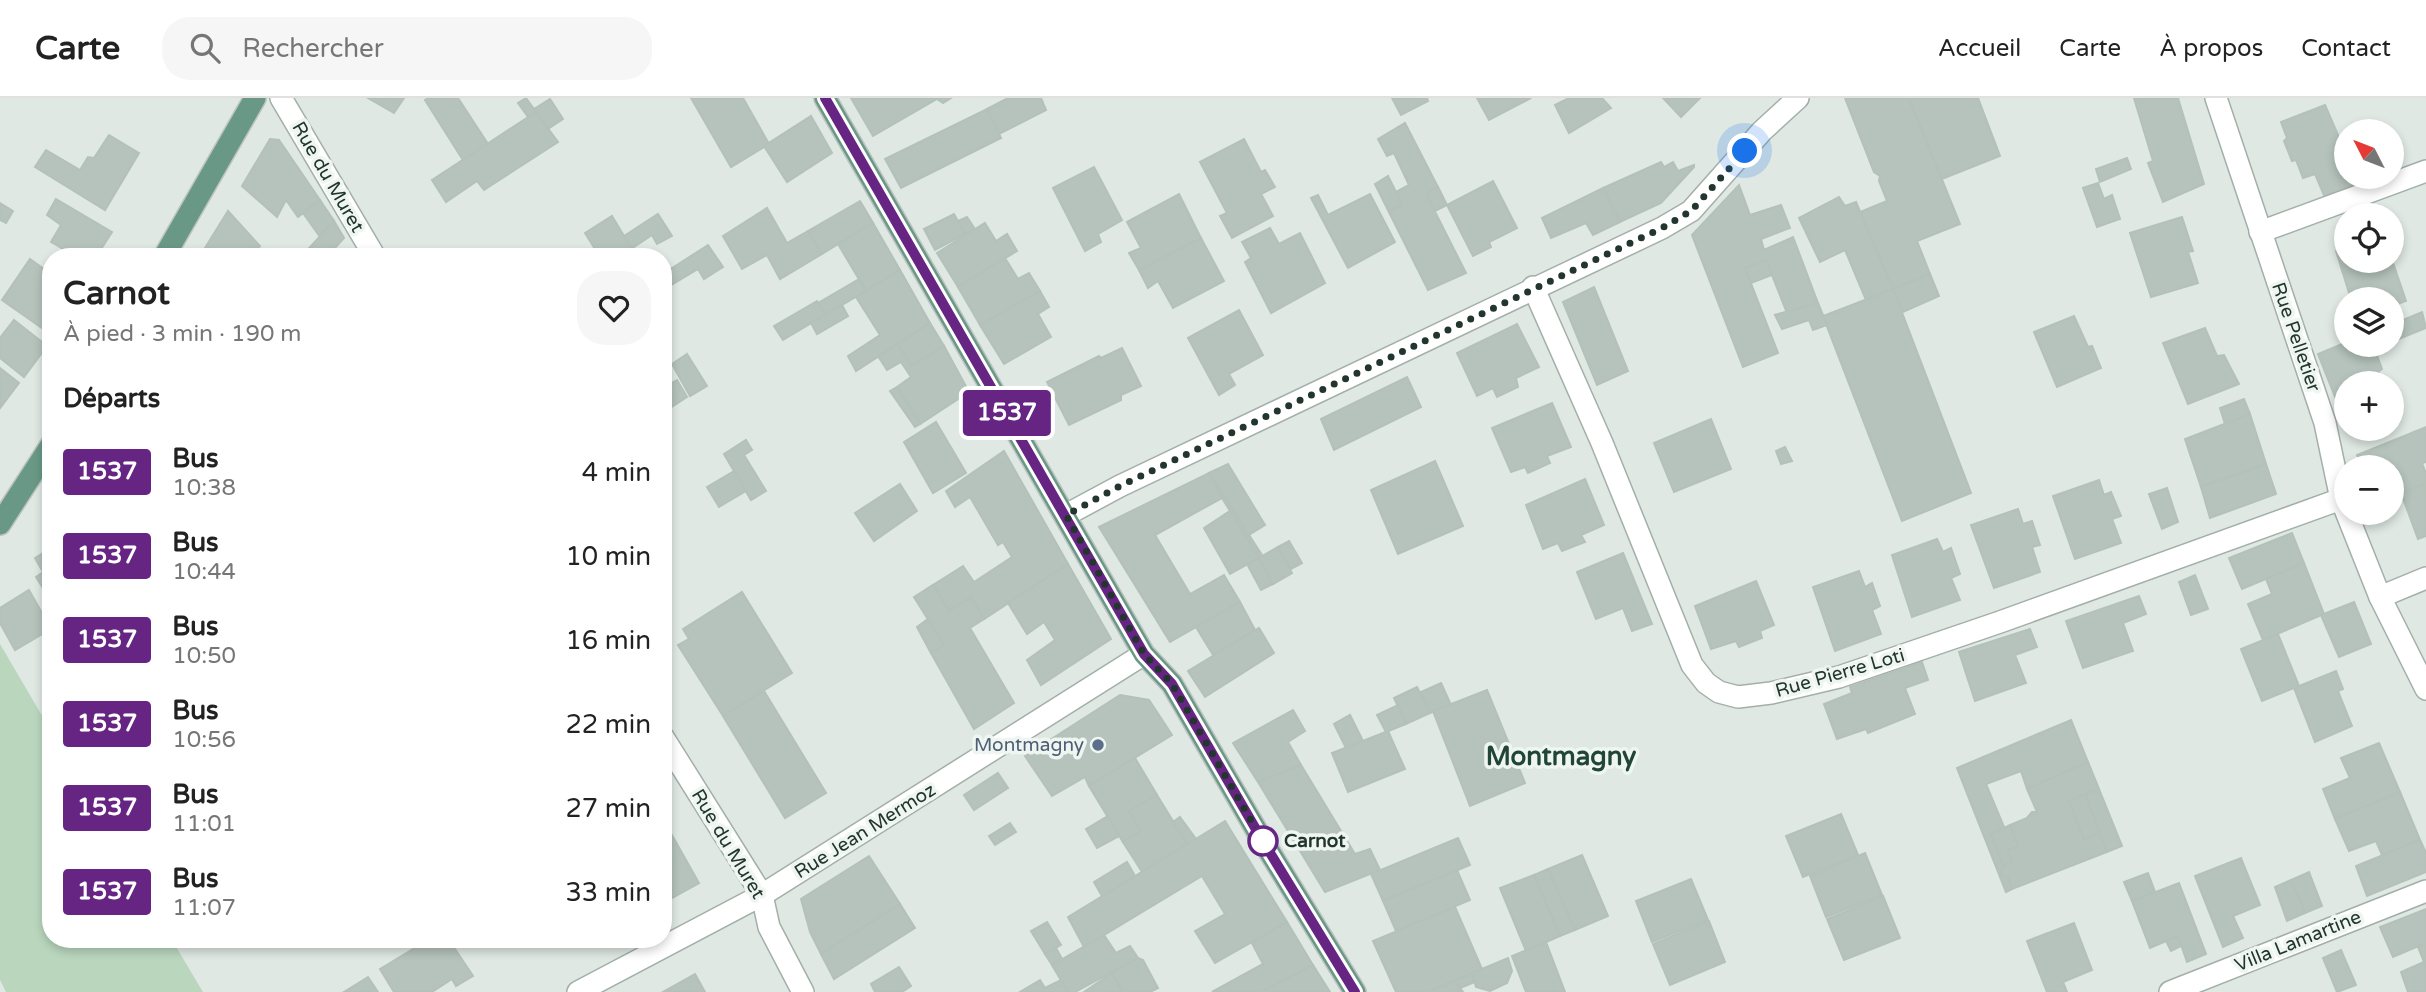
<!DOCTYPE html>
<html lang="fr">
<head>
<meta charset="utf-8">
<style>
  :root { --surface:#fff; --page:#f6f6f6; --text:#222; --muted:#767676; --line:#e0e0e0 }
  body { margin:0; font-family:"Varela Round",sans-serif; background:var(--page); color:var(--text); height:100vh; display:flex; flex-direction:column; font-size:26px; white-space:nowrap }
  * { box-sizing:border-box; margin:0 }
  p { font-size:23px; color:var(--muted) }
  .icon { flex:none; width:38px; height:38px; fill:none; stroke:currentColor; stroke-width:2; stroke-linecap:round; stroke-linejoin:round }
  .map { position:relative; flex:1; overflow:hidden }
  .details { position:absolute; left:42px; top:150px; width:630px; height:700px; display:flex; flex-direction:column; background:var(--surface); border-radius:28px; box-shadow:0 4px 10px #0003 }
  .details>* { flex:none }
  .badge { padding:0 14px; border-radius:5px; font-size:24px; line-height:46px }
  .needle { width:46px; rotate:312deg }
  .buttons { position:absolute; left:2334px; top:21px; display:grid; gap:14px }
  .buttons a { display:grid; place-items:center; width:70px; height:70px; border-radius:50%; background:var(--surface); box-shadow:0 4px 10px #0003; font-size:35px }
  .you { position:absolute; width:35px; height:35px; margin:-18px; border:5px solid #fff; border-radius:50%; background:#1a73e8; box-shadow:0 0 0 10px #1a73e833 }
  .map>.badge { position:absolute; translate:-50% -50%; box-shadow:0 0 0 4px #fff }
  h2 { padding:0 21px; font-size:26px; line-height:63px }
  .round { display:grid; place-items:center; flex:none; width:74px; height:74px; border-radius:28px; background:var(--page) }
  .overview { display:flex; align-items:center; justify-content:space-between; height:119px; padding:0 21px }
  h1 { font-size:33px; font-weight:800; line-height:52px }
  ul { padding:0; list-style:none }
  li { display:flex; align-items:center; gap:21px; height:84px; padding:0 21px }
  li div { flex:1 }
  li b { display:block; font-size:26px }
  li em { font-style:normal }
  li .badge { min-width:77px; font-weight:700; text-align:center }
  header { display:flex; align-items:center; gap:42px; box-sizing:border-box; height:98px; padding:0 35px; background:var(--surface); border-bottom:2px solid var(--line) }
  header strong { font-size:33px }
  nav { display:flex; gap:38px; margin-inline-start:auto; font-size:24px }
  .search { width:490px; height:63px; background:var(--page); display:flex; align-items:center; gap:18px; box-sizing:border-box; padding:0 24px; border-radius:28px; color:var(--muted); font-size:26px }
  .map>svg:first-child { display:block }
</style>
</head>
<body>
<header>
<strong>Carte</strong>
<div class="search"><svg class="icon" aria-label="search" viewBox="0 0 24 24"><circle cx="10" cy="10" r="6"/><path d="M15 15l6 6"/></svg>Rechercher</div>
<nav><a>Accueil</a><a>Carte</a><a>À propos</a><a>Contact</a></nav>
</header>
<div class="map">
<svg width="2426" height="894" viewBox="0 0 2426 894">
  <rect width="100%" height="100%" fill="#dfe8e3"/>
  <polygon fill="#bad7be" points="0,546 51,633 51,842 172,842 203,894 6,894 0,882"/>
  <g fill="#b5c3bc" stroke="#b3c1b9" stroke-width="2">
    <polygon points="368,0 404,0 394,15"/>
    <polygon points="428,0 458,0 488,46 463,62 425,2"/>
    <polygon points="526,0 536,14 528,19 518,5"/>
    <polygon points="691,0 743,0 769,46 731,69"/>
    <polygon points="851,0 951,0 943,5 937,1 873,38"/>
    <polygon points="1008,0 1041,0 1046,12 999,36 987,11"/>
    <polygon points="1392,0 1427,0 1428,3 1401,17"/>
    <polygon points="1477,0 1531,0 1489,22"/>
    <polygon points="1569,0 1602,0 1611,10 1569,35 1555,7"/>
    <polygon points="1663,0 1700,0 1681,19"/>
    <polygon points="1845,0 1909,0 1960,126 1917,143 1930,176 1893,191 1860,114 1887,103 1879,83 1880,78 1874,74"/>
    <polygon points="1909,0 1978,0 2000,58 1942,81"/>
    <polygon points="2134,0 2178,0 2204,86 2163,104 2148,65 2153,63"/>
    <polygon points="550,1 563,21 548,31 534,11"/>
    <polygon points="2325,7 2347,58 2347,79 2356,79 2359,88 2326,102 2315,76 2303,80 2296,62 2292,63 2284,43 2287,40 2281,24"/>
    <polygon points="987,11 1001,40 901,90 885,61"/>
    <polygon points="536,14 558,44 484,92 477,83 446,104 432,82"/>
    <polygon points="811,18 832,55 787,84 764,48"/>
    <polygon points="1405,25 1438,89 1426,96 1466,175 1428,192 1389,114 1402,106 1396,94 1409,87 1394,55 1387,58 1378,41"/>
    <polygon points="109,37 139,55 105,112 35,69 46,52 80,72 88,59 94,60"/>
    <polygon points="270,41 279,42 320,102 298,119 286,102 277,119 242,88"/>
    <polygon points="1244,41 1261,74 1265,72 1275,89 1261,96 1273,118 1232,140 1220,118 1227,115 1200,64"/>
    <polygon points="2127,60 2131,71 2100,84 2096,71"/>
    <polygon points="1661,64 1664,69 1673,64 1678,73 1694,67 1694,69 1661,105 1620,124 1603,90"/>
    <polygon points="1094,69 1122,122 1098,136 1101,144 1085,153 1053,90"/>
    <polygon points="1388,78 1402,106 1389,114 1375,86"/>
    <polygon points="1493,83 1517,130 1489,144 1491,149 1473,158 1447,107"/>
    <polygon points="2098,85 2104,101 2112,97 2120,121 2097,129 2083,90"/>
    <polygon points="1739,87 1750,117 1781,107 1790,130 1761,141 1764,152 1793,139 1818,205 1787,215 1766,162 1745,170 1778,255 1743,269 1692,137"/>
    <polygon points="1438,89 1447,107 1435,113 1426,96"/>
    <polygon points="1603,90 1620,124 1593,137 1586,125 1551,140 1542,120"/>
    <polygon points="1179,96 1201,140 1139,172 1129,155 1141,150 1127,124"/>
    <polygon points="1370,96 1395,144 1348,170 1311,100 1318,97 1328,117"/>
    <polygon points="1839,99 1845,108 1856,104 1893,191 1866,202 1845,152 1820,164 1799,120"/>
    <polygon points="56,101 112,134 96,159 77,159 51,144 61,127 47,117"/>
    <polygon points="320,102 334,123 320,139 303,115"/>
    <polygon points="860,103 873,125 822,156 808,133"/>
    <polygon points="0,105 13,113 6,125 0,122"/>
    <polygon points="767,110 787,145 808,133 822,156 780,181 767,157 742,171 723,138"/>
    <polygon points="228,113 260,148 252,159 201,159 200,158"/>
    <polygon points="658,116 672,138 657,146 652,137 631,151 624,138"/>
    <polygon points="954,116 965,136 935,152 924,131"/>
    <polygon points="612,118 633,153 623,159 600,159 585,135"/>
    <polygon points="967,119 975,131 965,136 958,123"/>
    <polygon points="2182,119 2193,153 2188,154 2198,185 2151,199 2130,135"/>
    <polygon points="334,123 344,140 327,159 301,159"/>
    <polygon points="873,125 900,172 866,193 838,146"/>
    <polygon points="985,125 996,143 1007,136 1017,153 958,189 937,155"/>
    <polygon points="1270,130 1279,146 1300,135 1325,185 1271,215 1245,164 1251,160 1242,144"/>
    <polygon points="1201,140 1224,183 1173,210 1158,183 1148,190 1139,172"/>
    <polygon points="708,147 723,169 704,181 698,171 663,192 663,176"/>
    <polygon points="2347,149 2347,163 2392,162 2406,203 2392,208 2392,201 2351,201 2336,153"/>
    <polygon points="1005,160 1018,181 1029,175 1040,193 980,227 958,189"/>
    <polygon points="30,161 51,176 51,227 46,233 2,202"/>
    <polygon points="1766,162 1772,177 1751,185 1745,170"/>
    <polygon points="900,172 930,225 856,273 848,258 880,237 856,199"/>
    <polygon points="1930,176 1939,198 1903,214 1893,191"/>
    <polygon points="859,181 866,193 825,217 818,205"/>
    <polygon points="1594,189 1628,273 1597,287 1563,204"/>
    <polygon points="1893,191 1971,395 1902,423 1823,218"/>
    <polygon points="1040,193 1049,209 1038,216 1051,239 1004,266 980,227"/>
    <polygon points="817,203 825,217 783,242 774,228"/>
    <polygon points="1818,205 1827,227 1813,232 1809,222 1782,231 1775,217"/>
    <polygon points="842,207 848,218 817,236 811,225"/>
    <polygon points="1239,212 1263,257 1229,276 1235,287 1219,297 1188,240"/>
    <polygon points="2422,214 2426,230 2399,241 2393,226"/>
    <polygon points="2074,218 2088,249 2092,248 2101,270 2057,289 2034,234"/>
    <polygon points="14,222 47,248 24,279 0,260 0,240"/>
    <polygon points="930,225 944,248 911,268 898,246"/>
    <polygon points="1517,226 1539,269 1516,280 1518,289 1497,299 1493,290 1477,298 1457,255"/>
    <polygon points="2205,230 2217,258 2224,257 2239,286 2188,306 2163,245"/>
    <polygon points="2347,244 2347,247 2373,247 2382,271 2378,274 2383,283 2387,281 2389,285 2347,285 2347,329 2318,256"/>
    <polygon points="898,246 911,268 944,248 969,294 920,326 897,289 911,279 901,264 887,272 878,258"/>
    <polygon points="1122,250 1141,288 1121,297 1121,302 1069,327 1047,284 1099,258 1101,260"/>
    <polygon points="687,256 707,288 690,298 672,266"/>
    <polygon points="0,270 19,285 0,310"/>
    <polygon points="1407,279 1421,309 1334,352 1321,321"/>
    <polygon points="677,282 687,299 664,314 663,290"/>
    <polygon points="897,289 920,326 915,329 890,293"/>
    <polygon points="2244,301 2250,316 2225,326 2220,310"/>
    <polygon points="1552,305 1571,349 1547,358 1550,365 1528,375 1525,369 1511,374 1492,330"/>
    <polygon points="2250,316 2266,366 2201,389 2185,341"/>
    <polygon points="1711,321 1731,371 1674,394 1654,345"/>
    <polygon points="936,324 966,375 933,395 904,344"/>
    <polygon points="2426,329 2426,364 2422,365 2426,376 2426,386 2401,395 2400,391 2392,395 2392,369 2362,369 2357,357"/>
    <polygon points="746,342 752,352 744,357 766,393 751,402 724,356"/>
    <polygon points="1785,349 1792,363 1781,366 1776,353"/>
    <polygon points="1004,353 1068,466 984,521 971,499 949,513 933,487 963,468 974,484 1012,459 1003,444 998,447 970,399 955,409 946,393"/>
    <polygon points="1435,363 1463,428 1398,456 1371,392"/>
    <polygon points="1228,366 1265,427 1249,437 1209,375"/>
    <polygon points="2266,366 2276,396 2210,420 2201,389"/>
    <polygon points="734,373 746,393 719,409 707,389"/>
    <polygon points="1209,375 1262,457 1259,460 1222,400"/>
    <polygon points="1209,375 1222,400 1155,437 1190,496 1224,477 1240,504 1170,544 1099,429"/>
    <polygon points="1585,381 1604,427 1581,437 1585,444 1562,453 1558,445 1543,451 1526,407"/>
    <polygon points="2099,382 2104,397 2111,394 2121,418 2112,421 2121,445 2075,461 2053,398"/>
    <polygon points="900,386 917,413 874,443 855,415"/>
    <polygon points="2426,386 2426,438 2418,441 2401,395"/>
    <polygon points="2167,390 2178,424 2162,431 2149,396"/>
    <polygon points="2018,411 2023,426 2032,423 2040,447 2032,449 2040,474 1994,490 1971,427"/>
    <polygon points="1230,413 1259,460 1230,476 1204,430"/>
    <polygon points="2292,435 2304,465 2242,491 2229,460"/>
    <polygon points="1937,441 1943,454 1951,450 1960,476 1951,480 1960,502 1912,519 1892,457"/>
    <polygon points="1289,443 1302,465 1291,471 1278,449"/>
    <polygon points="1278,449 1292,475 1273,486 1259,460"/>
    <polygon points="51,450 51,503 36,479 43,474 35,460"/>
    <polygon points="1623,455 1652,526 1632,533 1623,510 1596,521 1577,474"/>
    <polygon points="1259,460 1273,486 1261,492 1247,466"/>
    <polygon points="2304,465 2324,516 2263,542 2248,506 2272,496 2266,481"/>
    <polygon points="1068,466 1111,541 1041,587 1027,562 1055,542 1044,524 1027,536 1008,505"/>
    <polygon points="1859,473 1865,489 1872,485 1880,508 1872,512 1881,536 1835,553 1813,489"/>
    <polygon points="2195,477 2208,511 2191,517 2179,484"/>
    <polygon points="1756,483 1774,527 1760,533 1762,540 1739,549 1736,543 1711,551 1695,508"/>
    <polygon points="933,487 949,513 971,499 984,521 970,530 1014,605 974,631 931,555 944,547 914,499"/>
    <polygon points="29,492 51,531 15,552 0,525 0,510"/>
    <polygon points="742,494 792,575 723,618 678,547 689,541 683,531"/>
    <polygon points="2139,498 2146,516 2123,525 2133,553 2083,570 2066,523"/>
    <polygon points="1240,504 1255,532 1213,557 1196,529"/>
    <polygon points="2354,504 2371,546 2339,559 2321,517"/>
    <polygon points="928,521 944,547 931,555 917,529"/>
    <polygon points="1259,530 1274,555 1205,599 1188,573"/>
    <polygon points="2030,531 2037,549 2015,557 2026,585 1975,603 1959,554"/>
    <polygon points="2278,536 2299,588 2262,603 2241,551"/>
    <polygon points="1922,564 1928,582 1905,590 1915,616 1868,635 1866,631 1837,641 1824,606 1852,595 1850,589"/>
    <polygon points="2336,573 2343,591 2338,593 2352,628 2315,644 2294,590"/>
    <polygon points="1441,585 1451,607 1430,615 1421,594"/>
    <polygon points="1417,589 1430,615 1406,626 1394,600"/>
    <polygon points="1487,592 1525,685 1470,708 1433,613"/>
    <polygon points="764,593 826,695 785,720 723,618"/>
    <polygon points="1120,597 1149,602 1172,637 1089,688 1085,679 1052,698 1025,658"/>
    <polygon points="1398,607 1406,626 1386,634 1377,617"/>
    <polygon points="1293,612 1305,633 1288,644 1301,667 1258,684 1233,645"/>
    <polygon points="1350,617 1363,643 1346,650 1334,626"/>
    <polygon points="2071,622 2088,664 2027,691 2021,673 1986,686 2004,729 1991,736 2004,768 2001,773 2003,778 2008,779 2012,791 2006,794 1957,670"/>
    <polygon points="1388,633 1405,671 1348,694 1332,655"/>
    <polygon points="2379,645 2400,694 2335,721 2323,691 2350,680 2341,660"/>
    <polygon points="1135,660 1157,697 1129,713 1141,733 1123,744 1089,688"/>
    <polygon points="2088,664 2099,691 2069,703 2084,741 2100,735 2107,754 2012,791 2008,779 2003,778 2001,773 2004,768 2012,764 2008,752 2018,748 2010,727 2027,720 2032,714 2037,714 2027,691"/>
    <polygon points="1301,667 1355,756 1370,751 1380,772 1325,794 1258,684"/>
    <polygon points="998,675 1008,690 974,712 964,697"/>
    <polygon points="2099,691 2122,748 2107,754 2085,696"/>
    <polygon points="2400,694 2420,742 2382,757 2376,743 2349,753 2335,721"/>
    <polygon points="2085,696 2100,735 2084,741 2069,703"/>
    <polygon points="1157,697 1187,746 1142,774 1123,744 1141,733 1129,713"/>
    <polygon points="1841,716 1858,757 1803,779 1786,738"/>
    <polygon points="1108,718 1119,738 1097,750 1086,731"/>
    <polygon points="1180,719 1196,741 1187,746 1173,724"/>
    <polygon points="1225,723 1287,824 1215,865 1195,833 1225,816 1202,778 1084,849 1068,819"/>
    <polygon points="1010,725 1016,734 995,747 989,738"/>
    <polygon points="2010,727 2018,748 2008,752 2012,764 2004,768 1991,736"/>
    <polygon points="669,732 677,746 663,754 663,735"/>
    <polygon points="1458,740 1470,767 1383,803 1371,776"/>
    <polygon points="2420,742 2426,755 2426,774 2367,798 2356,768"/>
    <polygon points="677,746 699,785 663,805 663,754"/>
    <polygon points="1865,755 1882,797 1826,819 1810,778"/>
    <polygon points="1582,757 1608,818 1575,832 1548,771"/>
    <polygon points="869,758 900,806 821,856 810,834 801,801"/>
    <polygon points="2241,760 2260,807 2233,818 2243,840 2223,849 2195,778"/>
    <polygon points="1127,764 1135,778 1102,798 1094,784"/>
    <polygon points="1548,771 1575,832 1560,838 1534,777"/>
    <polygon points="1457,772 1470,802 1396,833 1383,803"/>
    <polygon points="2309,774 2322,808 2305,815 2291,782"/>
    <polygon points="2148,775 2155,794 2132,803 2124,784"/>
    <polygon points="1534,777 1560,838 1526,853 1500,790"/>
    <polygon points="1691,781 1708,822 1652,844 1636,803"/>
    <polygon points="2291,782 2305,815 2287,823 2275,789"/>
    <polygon points="2179,785 2206,856 2187,864 2178,838 2150,850 2132,803"/>
    <polygon points="1883,798 1900,840 1844,862 1827,821"/>
    <polygon points="900,806 915,830 834,881 821,856"/>
    <polygon points="1455,809 1482,871 1428,894 1396,894 1373,843"/>
    <polygon points="2426,811 2426,845 2393,859 2380,829"/>
    <polygon points="1709,823 1725,864 1670,887 1653,846"/>
    <polygon points="1047,824 1061,847 1045,856 1031,833"/>
    <polygon points="1287,824 1313,867 1261,894 1212,894 1263,866 1252,845"/>
    <polygon points="2074,825 2092,872 2063,884 2067,894 2047,894 2027,843"/>
    <polygon points="1104,837 1116,855 1130,848 1138,860 1075,894 1068,894 1052,867"/>
    <polygon points="2178,838 2181,848 2171,853 2166,843"/>
    <polygon points="428,842 449,842 473,878 456,888 452,881 432,894 394,894 380,871"/>
    <polygon points="1546,844 1565,894 1526,894 1512,858"/>
    <polygon points="2426,845 2426,894 2408,894 2401,874 2424,864 2418,849"/>
    <polygon points="1056,850 1062,861 1052,867 1045,856"/>
    <polygon points="2341,852 2356,887 2337,894 2323,860"/>
    <polygon points="1138,860 1143,862 1158,890 1150,894 1123,894 1112,875"/>
    <polygon points="1508,860 1512,873 1507,885 1490,893 1476,889 1472,875"/>
    <polygon points="1313,867 1330,894 1261,894"/>
    <polygon points="899,869 911,888 902,894 875,894 871,886"/>
    <polygon points="1112,875 1123,894 1084,894"/>
    <polygon points="1472,875 1475,884 1460,890 1455,883"/>
    <polygon points="695,876 705,894 663,894"/>
    <polygon points="368,879 378,894 344,894"/>
    <polygon points="1040,882 1045,890 1061,882 1068,894 1020,894"/>
    <polygon points="1455,883 1463,894 1428,894"/>
  </g>
  <g fill="none" stroke-linecap="round" stroke-linejoin="round">
    <g stroke="#a3afa9" stroke-width="24">
      <g id="minor">
        <polyline points="281,0 375,159"/>
        <polyline points="2216,0 2325,325 2341,401 2380,499 2426,591"/>
        <polyline points="2260,134 2426,73"/>
        <polyline points="1533,189 1602,345 1692,567 1706,585 1719,594 1738,599 1771,595 1839,579 2000,524 2341,401"/>
        <polyline points="1066,417 1120,388 1662,130 1691,113 1762,33 1798,0"/>
        <polyline points="2380,499 2426,480"/>
        <polyline points="663,639 762,797 769,829 803,894"/>
        <polyline points="578,894 762,797 1144,556"/>
        <polyline points="2170,894 2426,793"/>
      </g>
    </g>
    <g stroke="#bdc3c0" stroke-width="24">
      <g id="major">
        <polyline points="825,0 1144,556 1172,586 1261,740 1355,894"/>
        <polyline points="164,159 255,0"/>
        <polyline points="0,426 51,347"/>
      </g>
    </g>
    <use href="#minor" stroke="#fff" stroke-width="21"/>
    <use href="#major" stroke="#699986" stroke-width="21"/>
  </g>
  <g fill="none" stroke-linecap="round" stroke-linejoin="round">
    <g stroke="#fff" stroke-width="16">
      <polyline id="line" points="825,0 1144,556 1172,586 1261,740 1355,894"/>
    </g>
    <use href="#line" stroke="#662483" stroke-width="10"/>
    <polyline stroke="#22362e" stroke-width="7" stroke-dasharray="0 12.6" points="1263,743 1172,586 1144,556 1066,417 1120,388 1662,130 1691,113 1745,53"/>
  </g>
  <circle fill="#5c6f8a" stroke="#eff6f1" stroke-width="2.5" cx="1098" cy="647" r="7"/>
  <circle fill="#fff" stroke="#662483" stroke-width="3.5" cx="1263" cy="743" r="14"/>
  <g text-anchor="middle" dominant-baseline="central" stroke-width="7" stroke-linejoin="round" paint-order="stroke">
    <g font-size="19" fill="#22362e" stroke="#eff6f1">
      <text transform="translate(328 79) rotate(60)">Rue du Muret</text>
      <text transform="translate(2296 239) rotate(71)">Rue Pelletier</text>
      <text transform="translate(1840 575) rotate(-16)">Rue Pierre Loti</text>
      <text transform="translate(865 733) rotate(-32)">Rue Jean Mermoz</text>
      <text transform="translate(728 746) rotate(59)">Rue du Muret</text>
      <text transform="translate(2298 843) rotate(-22)">Villa Lamartine</text>
    </g>
    <g font-size="19" fill="#4e5e75" stroke="#eff6f1" text-anchor="end">
      <text x="1084" y="647">Montmagny</text>
    </g>
    <g font-size="19" font-weight="bold" fill="#22362e" stroke="#eff6f1" text-anchor="start">
      <text x="1284" y="743">Carnot</text>
    </g>
    <g font-size="26" font-weight="bold" fill="#214638" stroke="#eff6f1">
      <text x="1561" y="658">Montmagny</text>
    </g>
  </g>
</svg>
<div class="buttons">
<a><svg class="needle" viewBox="-14 -14 28 28"><path d="M0-13l5 13h-10z" fill="#e53935"/><path d="M0 13l5-13h-10z" fill="#767676"/></svg></a>
<a><svg class="icon" aria-label="locate" viewBox="0 0 24 24"><circle cx="12" cy="12" r="6"/><path d="M12 2v4M12 18v4M2 12h4M18 12h4"/></svg></a>
<a><svg class="icon" aria-label="layers" viewBox="0 0 24 24"><path d="M12 4l9 5-9 5-9-5zM3 14l9 5 9-5"/></svg></a>
<a>+</a>
<a>−</a>
</div>
<div class="you" style="left:1745px;top:53px"></div>
<b class="badge" style="left:1007px;top:315px;background:#662483;color:#fff">1537</b>
<section class="details">
<div class="overview"><div><h1>Carnot</h1><p>À pied · 3 min · 190 m</p></div><a class="round"><svg class="icon" aria-label="heart" viewBox="0 0 24 24"><path d="M12 20l-8-8c-3-5 5-10 8-4 3-6 11-1 8 4z"/></svg></a></div>
<h2>Départs</h2>
<ul>
<li><span class="badge" style="background:#662483;color:#fff">1537</span><div><b>Bus</b><p>10:38</p></div><em>4 min</em></li>
<li><span class="badge" style="background:#662483;color:#fff">1537</span><div><b>Bus</b><p>10:44</p></div><em>10 min</em></li>
<li><span class="badge" style="background:#662483;color:#fff">1537</span><div><b>Bus</b><p>10:50</p></div><em>16 min</em></li>
<li><span class="badge" style="background:#662483;color:#fff">1537</span><div><b>Bus</b><p>10:56</p></div><em>22 min</em></li>
<li><span class="badge" style="background:#662483;color:#fff">1537</span><div><b>Bus</b><p>11:01</p></div><em>27 min</em></li>
<li><span class="badge" style="background:#662483;color:#fff">1537</span><div><b>Bus</b><p>11:07</p></div><em>33 min</em></li>
</ul>
</section>
</div>
</body>
</html>
